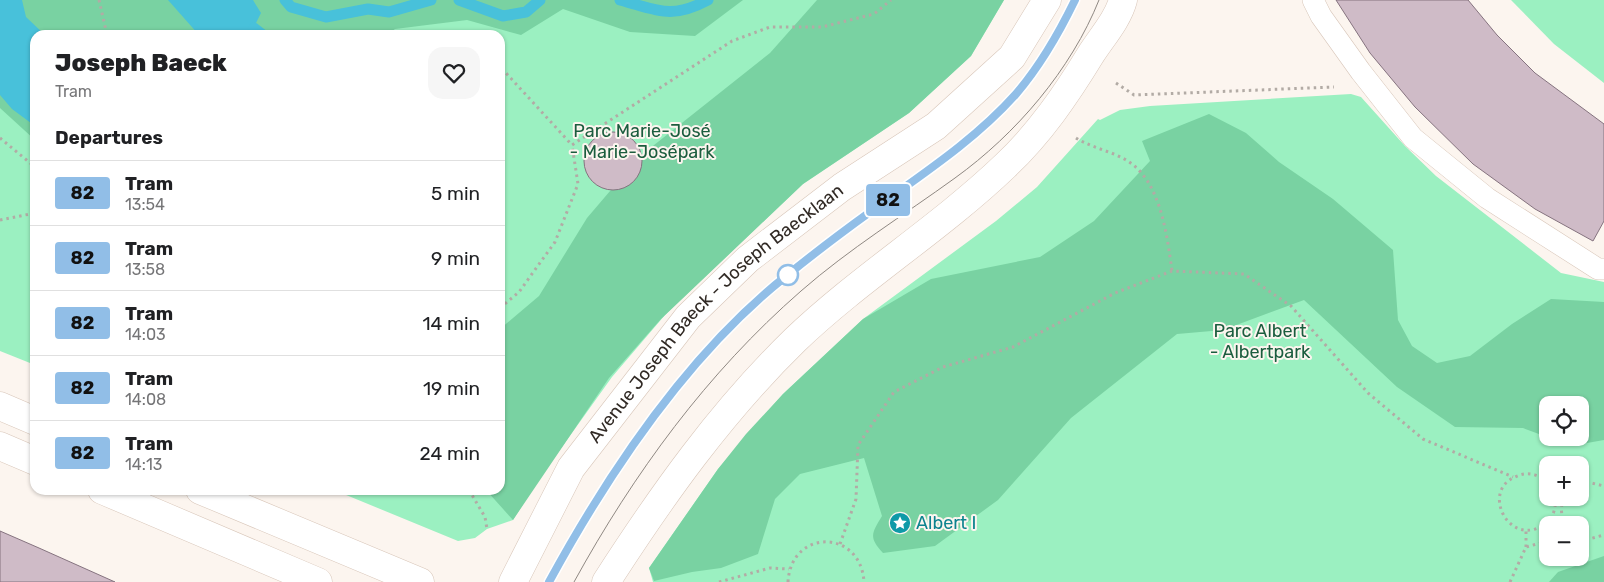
<!DOCTYPE html>
<html lang="en">
<head>
<meta charset="utf-8">
<style>
  :root { --surface:#fff; --page:#f6f6f6; --text:#202124; --muted:#757577; --line:#e0e0e0 }
  body { margin:0; font-family:Rubik,sans-serif; background:var(--page); color:var(--text); height:100vh; display:flex; flex-direction:column; font-size:19px; white-space:nowrap }
  * { box-sizing:border-box; margin:0 }
  p { font-size:16px; color:var(--muted) }
  .icon { flex:none; width:28px; height:28px; fill:none; stroke:currentColor; stroke-width:2; stroke-linecap:round; stroke-linejoin:round }
  .map { position:relative; flex:1; overflow:hidden }
  .details { position:absolute; left:30px; top:30px; width:475px; height:465px; display:flex; flex-direction:column; background:var(--surface); border-radius:15px; box-shadow:0 1px 4px #0004 }
  .details>* { flex:none }
  .badge { padding:0 10px; border-radius:4px; font-size:18px; line-height:32px }
  .buttons { position:absolute; left:1539px; top:396px; display:grid; gap:10px }
  .buttons a { display:grid; place-items:center; width:50px; height:50px; border-radius:10px; background:var(--surface); box-shadow:0 1px 4px #0004; font-size:25px }
  .map>.badge { position:absolute; translate:-50% -50%; box-shadow:0 0 0 2px #fff }
  h2 { padding:0 25px; font-size:19px; line-height:45px }
  .round { display:grid; place-items:center; flex:none; width:52px; height:52px; border-radius:15px; background:var(--page) }
  .overview { display:flex; align-items:center; justify-content:space-between; height:85px; padding:0 25px }
  h1 { font-size:24px; font-weight:800; line-height:38px }
  ul { padding:0; list-style:none }
  li { display:flex; align-items:center; gap:15px; height:65px; padding:0 25px; border-top:1px solid var(--line) }
  li div { flex:1 }
  li b { display:block; font-size:19px }
  li em { font-style:normal }
  li .badge { min-width:55px; font-weight:700; text-align:center }
  .map>svg:first-child { display:block }
</style>
</head>
<body>
<div class="map">
<svg width="1604" height="582" viewBox="0 0 1604 582">
  <rect width="100%" height="100%" fill="#fcf5ef"/>
  <g fill="#9bf0c1" fill-rule="evenodd">
    <polygon points="0,0 1004,0 971,56 909,113 803,184 665,315 612,377 539,479 513,520 487,529 475,538 458,541 334,490 500,490 500,35 35,35 35,365 0,351"/>
    <polygon points="1511,0 1604,0 1604,83 1554,44"/>
    <path d="M1351,94L1361,97L1405,146L1436,176L1561,273L1604,282V582H653L649,568L718,469L783,394L863,319L996,221L1037,187L1098,119L1100,120L1120,110L1150,106ZM1548,405H1580V438H1548ZM1548,465H1580V498H1548ZM1548,525H1580V558H1548Z"/>
  </g>
  <g fill="#79d2a2">
    <polygon points="0,0 743,0 695,36 630,32 563,9 521,35 467,20 395,29 386,35 35,35 35,140 0,108"/>
    <polygon points="817,0 1004,0 971,56 909,113 803,184 661,319 609,378 513,520 486,490 500,490 500,329 539,296 587,218 639,157 770,53"/>
    <path d="M1209,114L1246,133L1279,162L1333,199L1393,250L1398,320L1412,346L1437,363L1470,356L1512,324L1551,299L1604,302V440L1570,446L1548,438H1580V405H1548L1547,437L1523,428L1455,427L1397,387L1304,300L1223,330L1177,334L1071,418L998,500L935,546L883,553C868,537 872,533 882,516L864,458L800,474L775,499L758,554L721,568L692,572L654,581L649,568L718,469L746,434L783,394L863,319L931,279L1040,257L1094,221L1150,161L1142,141Z"/>
    <polygon points="1604,556 1604,582 1549,582 1558,572"/>
  </g>
  <g fill="#48c1da">
    <polygon points="0,0 22,0 26,17 45,35 35,35 35,126 12,109 0,95"/>
    <polygon points="168,0 253,0 261,13 250,35 199,35"/>
  </g>
  <g fill="none" stroke-linecap="round" stroke-linejoin="round">
    <g stroke="#48c1da" stroke-width="11">
      <polyline points="285,0 291,7 326,17 368,9 389,12 431,0"/>
      <polyline points="459,0 503,16 526,12 540,0"/>
      <path d="M620,0C657,10 671,20 708,0"/>
      <polyline points="254,28 263,35"/>
    </g>
  </g>
  <g fill="#cfbbc7" stroke="#85737f">
    <polygon points="1336,0 1468,0 1497,35 1535,73 1604,124 1604,221 1593,241 1535,209 1473,164 1415,107 1370,53"/>
    <circle cx="613" cy="161" r="29"/>
    <polygon points="0,531 39,548 115,582 0,582"/>
  </g>
  <g fill="none" stroke-linecap="round" stroke-linejoin="round">
    <g stroke="#d8c6b9" stroke-width="22">
      <polyline id="lane" points="1313,0 1321,16 1361,72 1413,138 1487,198 1598,269 1604,269"/>
    </g>
    <g stroke="#d8c6b9" stroke-width="29">
      <g id="street">
        <polyline points="0,406 35,421"/>
        <polyline points="0,446 35,461"/>
        <polyline points="102,490 318,582"/>
        <polyline points="200,490 420,582"/>
      </g>
    </g>
    <g stroke="#d8c6b9" stroke-width="29">
      <g id="secondary">
        <path id="s1" d="M513,582L571,468L688,317L748,259L842,187L936,126L1012,57L1047,0"/>
        <path d="M606,582C662,495 721,412 795,340C861,277 939,229 1005,166C1040,133 1066,95 1091,54C1102,37 1118,19 1123,0"/>
      </g>
    </g>
    <g stroke="#b2aba5" stroke-width="3" stroke-dasharray="2.5 4" stroke-linecap="butt">
      <polyline points="99,0 107,35"/>
      <polyline points="500,72 506,73 572,145"/>
      <polyline points="1116,83 1134,95 1334,87"/>
      <polyline points="0,138 35,167"/>
      <path d="M1076,138C1092,148 1111,151 1126,160C1161,180 1167,236 1172,271"/>
      <polyline points="0,220 35,213"/>
      <polyline points="500,308 519,292 555,242 578,184 572,145 732,41 770,27 822,27 874,14 891,0"/>
      <path d="M1548,482C1537,474 1527,471 1515,477C1479,492 1512,552 1547,522C1554,516 1556,507 1555,498"/>
      <polyline points="1580,484 1587,482 1604,486"/>
      <polyline points="469,490 485,517 487,529"/>
      <path d="M1564,498C1560,507 1561,515 1565,525"/>
      <polyline points="1580,536 1589,539 1604,535"/>
      <polyline points="840,544 856,499 858,445 894,392 943,367 1013,347 1115,293 1172,271 1244,274 1291,306 1368,393 1423,439 1513,477"/>
      <polyline points="1526,547 1526,531"/>
      <polyline points="719,582 770,568 789,569"/>
      <path d="M788,582C791,528 861,529 864,582"/>
      <polyline points="1510,582 1526,547 1548,541"/>
    </g>
    <use href="#lane" stroke="#fff" stroke-width="21"/>
    <use href="#street" stroke="#fff" stroke-width="28"/>
    <use href="#secondary" stroke="#fff" stroke-width="28"/>
    <g stroke="#8f8882" stroke-width="1">
      <path d="M549,582C610,472 686,357 785,277C812,255 841,233 870,212C921,175 974,142 1016,94C1040,66 1059,33 1076,0"/>
      <path d="M574,582C634,473 707,373 801,291C849,249 904,215 955,178C1016,134 1071,70 1099,0"/>
    </g>
  </g>
  <g fill="none" stroke-linecap="round" stroke-linejoin="round">
    <g stroke="#fff" stroke-width="11">
      <path id="line" d="M549,582C609,472 686,356 785,277C812,255 841,233 870,212C921,175 974,141 1016,94C1040,66 1059,33 1075,0"/>
    </g>
    <use href="#line" stroke="#91bee7" stroke-width="8"/>
  </g>
  <defs>
    <g id="sight-disc" transform="scale(1.125)"><circle r="9.5" fill="#0f9aa8" stroke="#fcf5ef"/><path d="M0-6L1.8-2.2L6-1.7L2.9 1.2L3.7 5.4L0 3.3L-3.7 5.4L-2.9 1.2L-6-1.7L-1.8-2.2Z" fill="#fff"/></g>
  </defs>
  <g fill-rule="evenodd">
    <use href="#sight-disc" x="900" y="523"/>
  </g>
  <circle fill="#fff" stroke="#91bee7" stroke-width="2.5" cx="788" cy="275" r="10"/>
  <g text-anchor="middle" dominant-baseline="central" stroke-width="4" stroke-linejoin="round" paint-order="stroke">
    <g font-size="18" fill="#1b5d3e" stroke="#fcf5ef">
      <text x="642" y="131">Parc Marie-José<tspan x="642" dy="21">- Marie-Josépark</tspan></text>
      <text x="1260" y="331">Parc Albert<tspan x="1260" dy="21">- Albertpark</tspan></text>
    </g>
    <g font-size="18" fill="#312a25" stroke="#fcf5ef">
      <text stroke="none"><textPath href="#s1" startOffset="341">Avenue Joseph Baeck - Joseph Baecklaan</textPath></text>
    </g>
    <g font-size="18" fill="#0d838f" stroke="#fcf5ef" text-anchor="start">
      <text x="916" y="523">Albert I</text>
    </g>
  </g>
</svg>
<div class="buttons">
<a><svg class="icon" aria-label="locate" viewBox="0 0 24 24"><circle cx="12" cy="12" r="6"/><path d="M12 2v4M12 18v4M2 12h4M18 12h4"/></svg></a>
<a>+</a>
<a>−</a>
</div>
<b class="badge" style="left:888px;top:200px;background:#91bee7;color:#111">82</b>
<section class="details">
<div class="overview"><div><h1>Joseph Baeck</h1><p>Tram</p></div><a class="round"><svg class="icon" aria-label="heart" viewBox="0 0 24 24"><path d="M12 20l-8-8c-3-5 5-10 8-4 3-6 11-1 8 4z"/></svg></a></div>
<h2>Departures</h2>
<ul>
<li><span class="badge" style="background:#91bee7;color:#111">82</span><div><b>Tram</b><p>13:54</p></div><em>5 min</em></li>
<li><span class="badge" style="background:#91bee7;color:#111">82</span><div><b>Tram</b><p>13:58</p></div><em>9 min</em></li>
<li><span class="badge" style="background:#91bee7;color:#111">82</span><div><b>Tram</b><p>14:03</p></div><em>14 min</em></li>
<li><span class="badge" style="background:#91bee7;color:#111">82</span><div><b>Tram</b><p>14:08</p></div><em>19 min</em></li>
<li><span class="badge" style="background:#91bee7;color:#111">82</span><div><b>Tram</b><p>14:13</p></div><em>24 min</em></li>
</ul>
</section>
</div>
</body>
</html>
